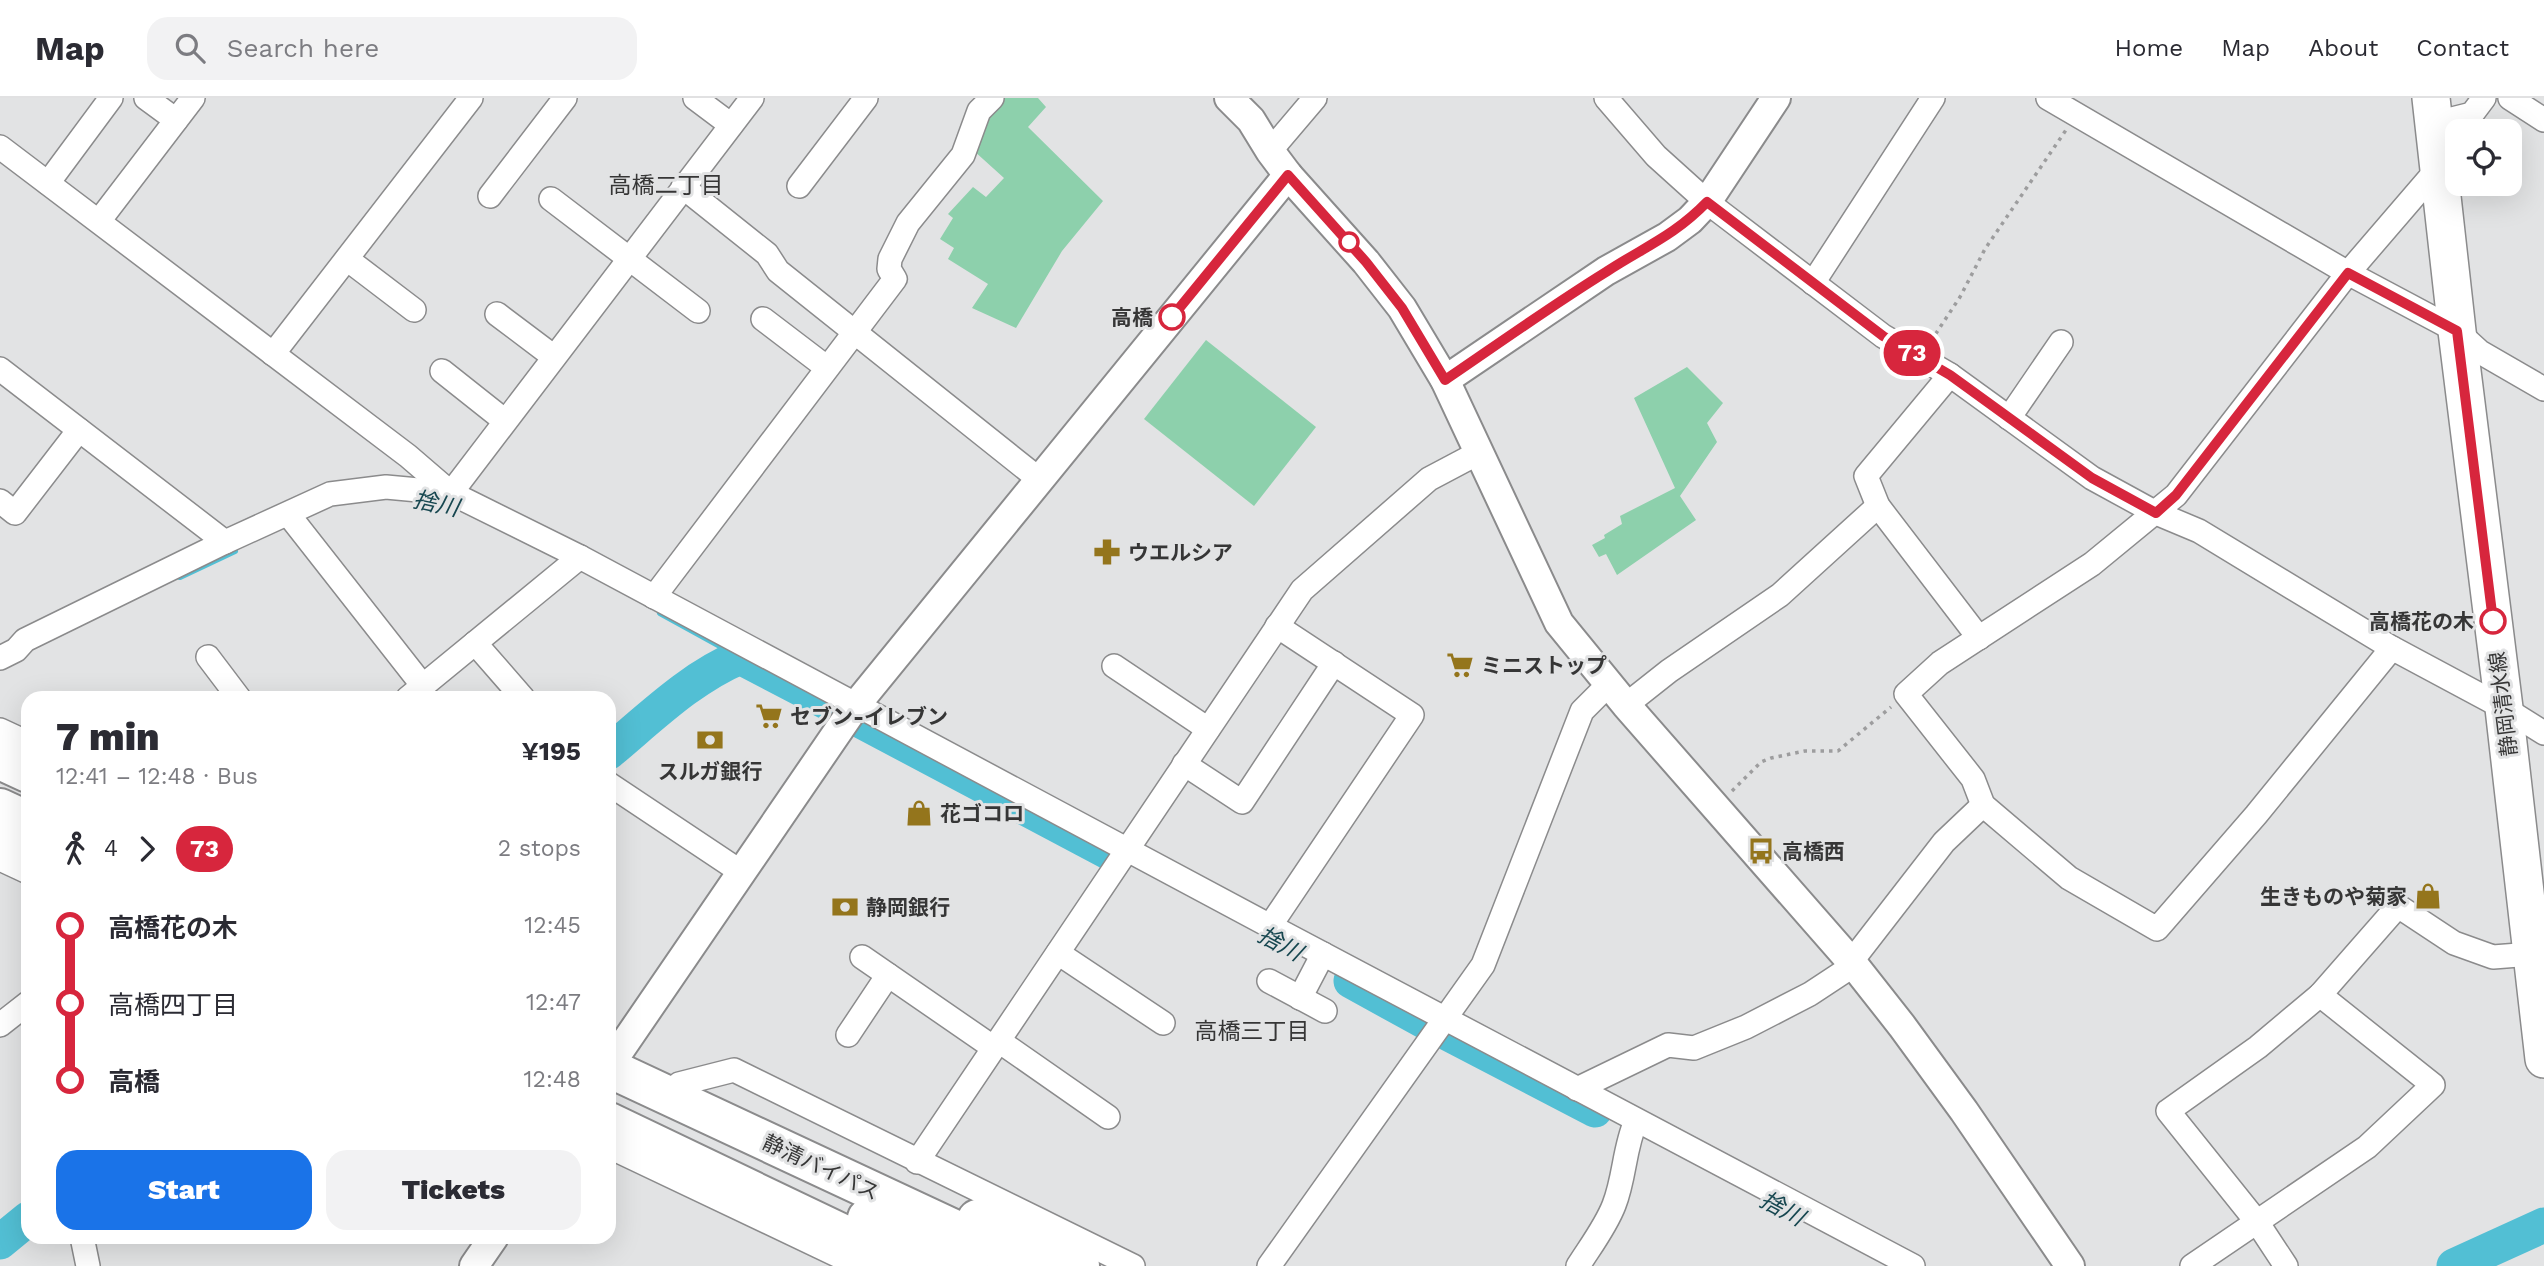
<!DOCTYPE html>
<html lang="en">
<head>
<meta charset="utf-8">
<style>
  :root { --surface:#fff; --page:#f2f2f3; --text:#2b2b33; --muted:#7c7c81; --line:#e1e1e2; --accent:#1a73e8 }
  body { margin:0; font-family:"Work Sans","Noto Sans JP",sans-serif; background:var(--page); color:var(--text); height:100vh; display:flex; flex-direction:column; font-size:26px; white-space:nowrap }
  * { box-sizing:border-box; margin:0 }
  p { font-size:23px; color:var(--muted) }
  .icon { flex:none; width:38px; height:38px; fill:none; stroke:currentColor; stroke-width:2; stroke-linecap:round; stroke-linejoin:round }
  .map { position:relative; flex:1; overflow:hidden }
  .panel { position:absolute; left:21px; top:593px; width:595px; height:553px; display:flex; flex-direction:column; background:var(--surface); border-radius:21px; box-shadow:0 7px 28px #0002 }
  .panel>* { flex:none }
  .badge { padding:0 14px; border-radius:23px; font-size:24px; line-height:46px }
  .tools { position:absolute; left:2445px; top:21px; display:grid; gap:14px }
  .tools a { display:grid; place-items:center; width:77px; height:77px; border-radius:14px; background:var(--surface); box-shadow:0 7px 28px #0002; font-size:35px }
  .map>.badge { position:absolute; translate:-50% -50%; box-shadow:0 0 0 4px #fff }
  .legs { display:flex; align-items:center; gap:10px; height:77px; padding:0 35px; font-size:23px }
  .legs p { margin-inline-start:auto }
  .summary { display:flex; align-items:center; justify-content:space-between; height:119px; padding:0 35px }
  h1 { font-size:38px; font-weight:800; line-height:52px }
  .cta { display:flex; gap:14px; margin-top:auto; padding:14px 35px }
  .cta a { flex:1; height:80px; border-radius:21px; background:var(--accent); color:#fff; font-size:28px; font-weight:800; line-height:80px; text-align:center }
  .cta a+a { background:var(--page); color:var(--text) }
  ul { padding:0 35px; list-style:none }
  li { display:flex; align-items:center; gap:24px; height:77px; font-size:26px }
  li i { display:grid; place-items:center; width:10px; height:100%; margin:0 9px; background:currentColor }
  li i::after { content:''; width:18px; height:18px; margin:-9px; border:5px solid; border-radius:50%; background:var(--surface) }
  li p { margin-inline-start:auto }
  li:first-child i { background:linear-gradient(#0000 50%,currentColor 0) }
  li:last-child i { background:linear-gradient(currentColor 50%,#0000 0) }
  header { display:flex; align-items:center; gap:42px; box-sizing:border-box; height:98px; padding:0 35px; background:var(--surface); border-bottom:2px solid var(--line) }
  header strong { font-size:33px }
  nav { display:flex; gap:38px; margin-inline-start:auto; font-size:24px }
  .search { width:490px; height:63px; background:var(--page); display:flex; align-items:center; gap:18px; box-sizing:border-box; padding:0 24px; border-radius:21px; color:var(--muted); font-size:26px }
  .map>svg:first-child { display:block }
</style>
</head>
<body>
<header>
<strong>Map</strong>
<div class="search"><svg class="icon" aria-label="search" viewBox="0 0 24 24"><circle cx="10" cy="10" r="6"/><path d="M15 15l6 6"/></svg>Search here</div>
<nav><a>Home</a><a>Map</a><a>About</a><a>Contact</a></nav>
</header>
<div class="map">
<svg width="2544" height="1168" viewBox="0 0 2544 1168">
  <rect width="100%" height="100%" fill="#e2e3e4"/>
  <g fill="#8dd0ac">
    <polygon points="1003,0 1038,0 1046,9 1028,29 1103,103 1062,153 1016,230 972,210 988,186 948,161 954,150 940,141 953,120 948,116 973,89 986,99 1004,80 973,52 983,19"/>
    <polygon points="1206,242 1316,329 1254,408 1144,321"/>
    <polygon points="1687,269 1723,305 1707,325 1717,344 1680,398 1696,422 1617,477 1606,456 1599,459 1592,447 1605,440 1604,437 1622,426 1620,418 1675,390 1634,300"/>
  </g>
  <g fill="none" stroke-linecap="round" stroke-linejoin="round">
    <g stroke="#52bfd4" stroke-width="6">
      <polyline points="436,403 459,410"/>
      <polyline points="180,479 235,453"/>
      <polyline points="660,515 740,559"/>
    </g>
    <g stroke="#52bfd4" stroke-width="35">
      <polyline points="863,624 1110,755"/>
      <path d="M609,654C650,620 690,580 740,559L832,607"/>
      <polyline points="1351,883 1431,927"/>
      <polyline points="1449,936 1595,1012"/>
      <polyline points="0,1144 28,1121"/>
      <polyline points="2454,1168 2544,1127"/>
    </g>
    <g stroke="#8b8b8c" stroke-width="26">
      <g id="minor">
        <polyline points="146,0 176,22"/>
        <polyline points="695,0 731,27"/>
        <polyline points="1606,0 1656,58 1707,104 1883,238 1950,277 2092,380 2156,415 2199,433 2392,550 2256,717 2157,831 2069,780 1983,707 1973,681 1906,596 1940,565 2092,466 2176,397 2348,175 2440,68"/>
        <polyline points="2048,0 2348,175 2457,233 2480,254 2544,291"/>
        <polyline points="2510,0 2544,22"/>
        <polyline points="2452,21 2472,16 2484,0"/>
        <polyline points="0,49 408,358 451,395 580,459 1270,828 1913,1168"/>
        <polyline points="1270,53 1315,0"/>
        <polyline points="48,85 111,0"/>
        <polyline points="799,88 866,0"/>
        <polyline points="683,89 767,156 778,173 1040,382"/>
        <polyline points="490,98 565,0"/>
        <polyline points="551,101 698,213"/>
        <polyline points="99,123 193,0"/>
        <polyline points="347,161 414,212"/>
        <polyline points="1813,185 1933,0"/>
        <polyline points="497,216 554,259"/>
        <polyline points="763,221 826,269"/>
        <polyline points="273,256 471,0"/>
        <polyline points="0,271 225,444"/>
        <polyline points="442,273 505,323"/>
        <polyline points="1950,277 1866,378 1878,408 1979,540"/>
        <polyline points="2009,320 2061,244"/>
        <polyline points="451,395 752,0"/>
        <polyline points="0,403 15,415 79,332"/>
        <polyline points="288,416 423,588"/>
        <polyline points="654,499 895,181 889,171 890,161 908,125 963,57 979,13 992,0"/>
        <polyline points="475,545 523,600"/>
        <polyline points="2392,550 2504,610 2544,635"/>
        <polyline points="208,559 239,600"/>
        <polyline points="0,560 16,552 25,542 225,444 330,396 386,389 451,395"/>
        <polyline points="1114,568 1208,631"/>
        <polyline points="408,600 580,459"/>
        <polyline points="1626,607 1669,573 1780,497 1878,408"/>
        <polyline points="0,632 28,645"/>
        <polyline points="1184,666 1242,704 1334,565"/>
        <polyline points="609,686 741,774"/>
        <polyline points="0,761 28,774"/>
        <polyline points="1270,828 1412,617 1277,528"/>
        <polyline points="1058,855 1163,925"/>
        <polyline points="862,859 994,950"/>
        <polyline points="1851,864 1944,744 1983,707"/>
        <polyline points="1269,883 1325,913"/>
        <polyline points="1300,900 1323,856"/>
        <polyline points="0,927 28,905"/>
        <polyline points="848,937 888,877"/>
        <polyline points="999,943 1108,1019"/>
        <polyline points="679,986 734,972 1133,1168"/>
        <polyline points="1577,991 1668,947 1694,950 1746,929 1810,896 1854,867"/>
        <polyline points="612,1050 860,1168"/>
        <polyline points="917,1064 1302,492 1429,381 1480,354"/>
        <polyline points="82,1139 88,1168"/>
        <polyline points="1269,1168 1483,867 1582,613 1609,586"/>
        <path d="M1578,1168C1590,1149 1606,1128 1614,1107C1625,1079 1624,1050 1636,1023"/>
        <polyline points="2192,1168 2367,1049 2433,987 2320,897"/>
        <polyline points="2286,1168 2257,1124 2168,1013 2258,949 2320,897 2398,808 2454,845 2493,859 2532,856"/>
      </g>
    </g>
    <g stroke="#8b8b8c" stroke-width="32">
      <g id="tertiary">
        <polyline points="1229,0 1251,22 1270,53 1288,77 1366,164 1402,210 1445,282 1559,525 1626,607 1854,867 1902,928 1964,1013 2070,1168"/>
        <polyline points="1445,282 1606,173 1667,139 1690,122 1707,104 1776,0"/>
        <polyline points="609,968 856,607 1288,77"/>
        <polyline points="474,1168 494,1139"/>
      </g>
    </g>
    <g stroke="#8b8b8c" stroke-width="40">
      <polyline id="primary" points="2431,0 2457,233 2504,610 2544,961"/>
    </g>
    <g stroke="#8b8b8c" stroke-width="42">
      <g id="trunk">
        <polyline points="0,662 28,675"/>
        <polyline points="0,734 28,747"/>
        <polyline points="609,1024 910,1168"/>
        <polyline points="977,1121 1080,1168"/>
      </g>
    </g>
    <g stroke="#8b8b8c" stroke-width="42">
      <g id="motorway">
        <polyline points="0,710 28,723"/>
        <polyline points="609,970 1033,1168"/>
        <polyline points="867,1120 969,1168"/>
      </g>
    </g>
    <g stroke="#9d9d9e" stroke-width="3.5" stroke-dasharray="3.5 5" stroke-linecap="butt">
      <polyline points="1931,243 1960,199 1985,151 2066,32"/>
      <polyline points="1732,693 1761,664 1771,660 1805,653 1838,653 1891,609"/>
    </g>
    <use href="#minor" stroke="#fff" stroke-width="23"/>
    <use href="#tertiary" stroke="#fff" stroke-width="28"/>
    <use href="#primary" stroke="#fff" stroke-width="37"/>
    <use href="#trunk" stroke="#fff" stroke-width="38"/>
    <use href="#motorway" stroke="#fff" stroke-width="38"/>
  </g>
  <g fill="none" stroke-linecap="round" stroke-linejoin="round">
    <g stroke="#fff" stroke-width="16">
      <path id="line-1" d="M1172,219L1288,77L1366,164L1402,210L1445,282C1498,246 1551,208 1606,174C1644,149 1674,138 1707,104L1883,238L1950,277L2092,380L2156,415L2176,397L2348,175L2457,233L2493,523"/>
    </g>
    <use href="#line-1" stroke="#d7263d" stroke-width="10"/>
  </g>
  <defs>
    <g id="pharmacy-bare" transform="scale(2.1)"><path d="M-2-6h4v4h4v4h-4v4h-4v-4h-4v-4h4Z" fill="#94751c" stroke="#e2e3e4" stroke-width="2.5" paint-order="stroke"/></g>
    <g id="supermarket-bare" transform="scale(2.1)"><path d="M-6-5.5h2.5l.6 2H6L4.5 2H-2.5L-4.4-4H-6ZM-1.5 3.2a1.3 1.3 0 1 0 .1 0ZM3 3.2a1.3 1.3 0 1 0 .1 0Z" fill="#94751c" stroke="#e2e3e4" stroke-width="2.5" paint-order="stroke"/></g>
    <g id="bank-bare" transform="scale(2.1)"><path d="M-6-4H6V4H-6ZM0-2.3a2.3 2.3 0 1 0 0 4.6a2.3 2.3 0 1 0 0-4.6Z" fill="#94751c" stroke="#e2e3e4" stroke-width="2.5" paint-order="stroke"/></g>
    <g id="shop-bare" transform="scale(2.1)"><path d="M-5-2.5h2.3a2.7 3.5 0 0 1 5.4 0H5L5.5 6h-11ZM-1.5-2.5h3a1.5 2.3 0 0 0-3 0Z" fill="#94751c" stroke="#e2e3e4" stroke-width="2.5" paint-order="stroke"/></g>
    <g id="bus-bare" transform="scale(2.1)"><path d="M-5-6H5V4H4V6H2V4H-2V6H-4V4H-5ZM-3.5-4V0h7V-4ZM-3.5 1.2v1.5H-2V1.2ZM2 1.2v1.5H3.5V1.2Z" fill="#94751c" stroke="#e2e3e4" stroke-width="2.5" paint-order="stroke"/></g>
  </defs>
  <g fill-rule="evenodd">
    <use href="#pharmacy-bare" x="1107" y="454"/>
    <use href="#supermarket-bare" x="1460" y="567"/>
    <use href="#supermarket-bare" x="769" y="618"/>
    <use href="#bank-bare" x="710" y="642"/>
    <use href="#shop-bare" x="919" y="715"/>
    <use href="#bus-bare" x="1761" y="753"/>
    <use href="#shop-bare" x="2428" y="798"/>
    <use href="#bank-bare" x="845" y="809"/>
  </g>
  <g fill="#fff" stroke="#d7263d" stroke-width="3.5">
    <circle cx="1349" cy="144" r="9"/>
    <circle cx="1172" cy="219" r="12"/>
    <circle cx="2493" cy="523" r="12"/>
  </g>
  <g text-anchor="middle" dominant-baseline="central" stroke-width="6" stroke-linejoin="round" paint-order="stroke">
    <g font-size="21" font-weight="bold" fill="#363636" stroke="#e2e3e4" text-anchor="end">
      <text x="1153" y="219">高橋</text>
      <text x="2474" y="523">高橋花の木</text>
    </g>
    <g font-size="21" font-weight="bold" fill="#363636" stroke="#e2e3e4" text-anchor="start">
      <text x="1128" y="454">ウエルシア</text>
      <text x="1481" y="567">ミニストップ</text>
      <text x="790" y="618">セブン-イレブン</text>
      <text x="710" y="673" text-anchor="middle">スルガ銀行</text>
      <text x="940" y="715">花ゴコロ</text>
      <text x="1782" y="753">高橋西</text>
      <text x="2407" y="798" text-anchor="end">生きものや菊家</text>
      <text x="866" y="809">静岡銀行</text>
    </g>
    <g font-size="21" fill="#363636" stroke="#e2e3e4">
      <text transform="translate(2503 606) rotate(-97)">静岡清水線</text>
      <text transform="translate(821 1069) rotate(25)">静清バイパス</text>
    </g>
    <g font-size="23" fill="#363636" stroke="#e2e3e4">
      <text x="666" y="87">高橋二丁目</text>
      <text x="1252" y="933">高橋三丁目</text>
    </g>
    <g font-size="23" font-style="italic" fill="#174750" stroke="#e2e3e4">
      <text transform="translate(436 406) rotate(12)">捨川</text>
      <text transform="translate(1280 846) rotate(28)">捨川</text>
      <text transform="translate(1782 1111) rotate(28)">捨川</text>
    </g>
  </g>
</svg>
<div class="tools">
<a><svg class="icon" aria-label="locate" viewBox="0 0 24 24"><circle cx="12" cy="12" r="6"/><path d="M12 2v4M12 18v4M2 12h4M18 12h4"/></svg></a>
</div>
<b class="badge" style="left:1912px;top:255px;background:#d7263d;color:#fff">73</b>
<section class="panel">
<div class="summary"><div><h1>7 min</h1><p>12:41 – 12:48 · Bus</p></div><b>¥195</b></div>
<div class="legs"><svg class="icon" aria-label="walk" viewBox="0 0 24 24"><circle cx="13" cy="4" r="2"/><path d="M13 8l-2 6 4 7M11 14l-3 7M7 12l3-4h3l4 4"/></svg>4<svg class="icon" aria-label="forward" viewBox="0 0 24 24"><path d="M9 5l7 7-7 7"/></svg><b class="badge" style="background:#d7263d;color:#fff">73</b><p>2 stops</p></div>
<ul>
<li><i style="color:#d7263d"></i><b>高橋花の木</b><p>12:45</p></li>
<li><i style="color:#d7263d"></i><span>高橋四丁目</span><p>12:47</p></li>
<li><i style="color:#d7263d"></i><b>高橋</b><p>12:48</p></li>
</ul>
<div class="cta"><a>Start</a><a>Tickets</a></div>
</section>
</div>
</body>
</html>
